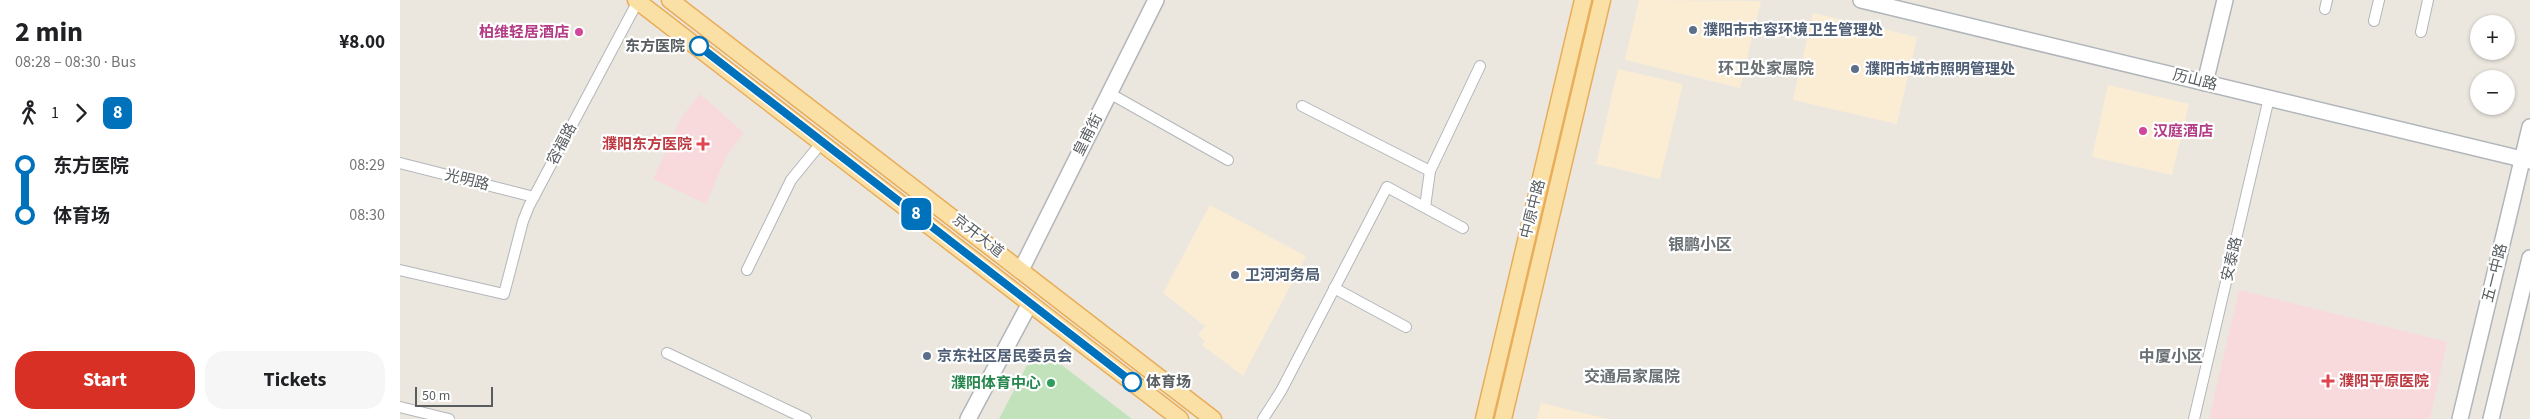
<!DOCTYPE html>
<html lang="en">
<head>
<meta charset="utf-8">
<style>
  :root { --surface:#fff; --page:#f6f6f6; --text:#202124; --muted:#757577; --accent:#d93025 }
  body { margin:0; font-family:"Source Sans 3","Noto Sans SC",sans-serif; background:var(--page); color:var(--text); height:100vh; display:flex; flex-direction:column; font-size:19px; white-space:nowrap }
  * { box-sizing:border-box; margin:0 }
  p { font-size:16px; color:var(--muted) }
  .icon { flex:none; width:28px; height:28px; fill:none; stroke:currentColor; stroke-width:2; stroke-linecap:round; stroke-linejoin:round }
  .map { position:relative; flex:1; overflow:hidden }
  .sheet { display:flex; flex-direction:column; background:var(--surface); width:400px }
  .sheet>* { flex:none }
  .badge { padding:0 10px; border-radius:8px; font-size:18px; line-height:32px }
  .tools { position:absolute; left:2070px; top:15px; display:grid; gap:10px }
  .tools a { display:grid; place-items:center; width:45px; height:45px; border-radius:50%; background:var(--surface); box-shadow:0 1px 4px #0004; font-size:25px }
  .scale { position:absolute; left:15px; bottom:12px; width:78px; box-sizing:border-box; padding-left:5px; border:2px solid #585d60; border-top:0; font-size:14px; line-height:18px; white-space:nowrap; color:#585d60; -webkit-text-stroke:4px #fff; paint-order:stroke }
  .map>.badge { position:absolute; translate:-50% -50%; box-shadow:0 0 0 2px #fff }
  .legs { display:flex; align-items:center; gap:8px; height:55px; padding:0 15px; font-size:16px }
  .legs p { margin-inline-start:auto }
  .summary { display:flex; align-items:center; justify-content:space-between; height:85px; padding:0 15px }
  h1 { font-size:28px; font-weight:700; line-height:38px }
  .action { display:flex; gap:10px; margin-top:auto; padding:10px 15px }
  .action a { flex:1; height:58px; border-radius:20px; background:var(--accent); color:#fff; font-size:20px; font-weight:700; line-height:58px; text-align:center }
  .action a+a { background:var(--page); color:var(--text) }
  ul { padding:0 15px; list-style:none }
  li { display:flex; align-items:center; gap:18px; height:50px; font-size:19px }
  li i { display:grid; place-items:center; width:8px; height:100%; margin:0 6px; background:currentColor }
  li i::after { content:''; width:12px; height:12px; margin:-6px; border:4px solid; border-radius:50%; background:var(--surface) }
  li p { margin-inline-start:auto }
  li:first-child i { background:linear-gradient(#0000 50%,currentColor 0) }
  li:last-child i { background:linear-gradient(currentColor 50%,#0000 0) }
  main { display:flex; flex:1; min-height:0 }
  .map>svg:first-child { display:block }
</style>
</head>
<body>
<main>
<section class="sheet">
<div class="summary"><div><h1>2 min</h1><p>08:28 – 08:30 · Bus</p></div><b>¥8.00</b></div>
<div class="legs"><svg class="icon" aria-label="walk" viewBox="0 0 24 24"><circle cx="13" cy="4" r="2"/><path d="M13 8l-2 6 4 7M11 14l-3 7M7 12l3-4h3l4 4"/></svg>1<svg class="icon" aria-label="forward" viewBox="0 0 24 24"><path d="M9 5l7 7-7 7"/></svg><b class="badge" style="background:#0072bc;color:#fff">8</b></div>
<ul>
<li><i style="color:#0072bc"></i><b>东方医院</b><p>08:29</p></li>
<li><i style="color:#0072bc"></i><b>体育场</b><p>08:30</p></li>
</ul>
<div class="action"><a>Start</a><a>Tickets</a></div>
</section>
<div class="map">
<svg width="2130" height="419" viewBox="0 0 2130 419">
  <rect width="100%" height="100%" fill="#ebe7df"/>
  <g fill="#fbedd4">
    <polygon points="1239,0 1361,1 1340,88 1225,60"/>
    <polygon points="1413,13 1517,37 1497,124 1393,100"/>
    <polygon points="1218,69 1283,84 1260,179 1196,164"/>
    <polygon points="1708,85 1789,104 1772,175 1692,157"/>
    <polygon points="810,205 906,256 843,376 802,345 805,341 798,335 805,326 763,293"/>
    <polygon points="1141,403 1208,419 1137,419"/>
  </g>
  <g fill="#f9dadc">
    <polygon points="300,94 344,133 327,155 306,204 253,179 281,118"/>
    <polygon points="1839,290 2047,342 2030,419 1809,419"/>
  </g>
  <polygon fill="#c2e2bc" points="637,346 732,419 599,419"/>
  <g fill="none" stroke-linecap="round" stroke-linejoin="round">
    <g stroke="#b2b6ba" stroke-width="12">
      <g id="street">
        <polyline points="1925,9 1927,0"/>
        <polyline points="1974,21 1979,0"/>
        <polyline points="2021,32 2028,0"/>
        <polyline points="709,93 828,160"/>
        <polyline points="902,106 1030,171"/>
        <polyline points="0,163 134,197"/>
        <polyline points="1025,207 1030,171 1080,66"/>
        <polyline points="0,270 104,294 123,221 129,206 238,1"/>
        <polyline points="347,270 391,180 422,142"/>
        <polyline points="934,288 1006,327"/>
        <polyline points="267,353 406,419"/>
        <polyline points="0,407 49,419"/>
        <polyline points="863,419 881,391 987,187 1063,228"/>
        <polyline points="1794,419 1869,98"/>
      </g>
    </g>
    <g stroke="#b1b6ba" stroke-width="18">
      <g id="secondary">
        <polyline points="1461,0 2130,161"/>
        <polyline points="1805,83 1825,0"/>
        <polyline points="621,270 756,0"/>
        <polyline points="568,419 630,303"/>
        <polyline points="2060,419 2130,127"/>
        <polyline points="2091,419 2130,258"/>
      </g>
    </g>
    <g stroke="#e9ad5a" stroke-width="19">
      <g id="primary">
        <polyline points="236,0 780,419"/>
        <polyline points="270,0 813,419"/>
        <polyline points="1084,419 1183,0"/>
        <polyline points="1103,419 1202,0"/>
      </g>
    </g>
    <use href="#street" stroke="#fff" stroke-width="10"/>
    <use href="#secondary" stroke="#fff" stroke-width="15"/>
    <use href="#primary" stroke="#fae0a5" stroke-width="16"/>
  </g>
  <g fill="none" stroke-linecap="round" stroke-linejoin="round">
    <g stroke="#fff" stroke-width="11">
      <polyline id="line-1" points="299,46 732,382"/>
    </g>
    <use href="#line-1" stroke="#0072bc" stroke-width="8"/>
  </g>
  <g fill="#5c6f8a" stroke="#fff" stroke-width="2">
    <circle cx="1293" cy="30" r="5"/>
    <circle cx="1455" cy="69" r="5"/>
    <circle cx="835" cy="275" r="5"/>
    <circle cx="527" cy="356" r="5"/>
  </g>
  <g fill="#d1479c" stroke="#fff" stroke-width="2">
    <circle cx="179" cy="32" r="5"/>
    <circle cx="1743" cy="131" r="5"/>
  </g>
  <g fill="#fff" stroke="#0072bc" stroke-width="2.5">
    <circle cx="299" cy="46" r="9"/>
    <circle cx="732" cy="382" r="9"/>
  </g>
  <g fill="#e0444e" stroke="#fff" stroke-width="2">
    <path d="M300.5 136.5h5v5h5v5h-5v5h-5v-5h-5v-5h5z"/>
    <path d="M1925.5 373.5h5v5h5v5h-5v5h-5v-5h-5v-5h5z"/>
  </g>
  <circle fill="#2e9e5b" stroke="#fff" stroke-width="2" cx="651" cy="383" r="5"/>
  <g text-anchor="middle" dominant-baseline="central" stroke-width="4.5" stroke-linejoin="round" paint-order="stroke">
    <g font-size="15" font-weight="bold" fill="#4e5e75" stroke="#fff" text-anchor="start">
      <text x="1303" y="30">濮阳市市容环境卫生管理处</text>
      <text x="1465" y="69">濮阳市城市照明管理处</text>
      <text x="845" y="275">卫河河务局</text>
      <text x="537" y="356">京东社区居民委员会</text>
    </g>
    <g font-size="15" font-weight="bold" fill="#b23c85" stroke="#fff" text-anchor="end">
      <text x="169" y="32">柏维轻居酒店</text>
      <text x="1753" y="131" text-anchor="start">汉庭酒店</text>
    </g>
    <g font-size="15" font-weight="bold" fill="#585d60" stroke="#fff" text-anchor="end">
      <text x="285" y="46">东方医院</text>
      <text x="746" y="382" text-anchor="start">体育场</text>
    </g>
    <g font-size="15" fill="#585d60" stroke="#fff">
      <text transform="translate(1795 80) rotate(14)">历山路</text>
      <text transform="translate(688 135) rotate(-63)">皇甫街</text>
      <text transform="translate(162 144) rotate(-62)">容福路</text>
      <text transform="translate(67 180) rotate(14)">光明路</text>
      <text transform="translate(1133 209) rotate(-76)">中原中路</text>
      <text transform="translate(578 236) rotate(38)">京开大道</text>
      <text transform="translate(1832 259) rotate(-77)">安泰路</text>
      <text transform="translate(2095 273) rotate(-76)">五一中路</text>
    </g>
    <g font-size="15" font-weight="bold" fill="#be3a42" stroke="#fff" text-anchor="end">
      <text x="292" y="144">濮阳东方医院</text>
      <text x="1939" y="381" text-anchor="start">濮阳平原医院</text>
    </g>
    <g font-size="15" font-weight="bold" fill="#27864d" stroke="#fff" text-anchor="end">
      <text x="641" y="383">濮阳体育中心</text>
    </g>
    <g font-size="16" font-weight="bold" fill="#696f72" stroke="#fff">
      <text x="1366" y="69">环卫处家属院</text>
      <text x="1300" y="245">银鹏小区</text>
      <text x="1771" y="357">中厦小区</text>
      <text x="1232" y="377">交通局家属院</text>
    </g>
  </g>
</svg>
<div class="tools">
<a>+</a>
<a>−</a>
</div>
<div class="scale">50 m</div>
<b class="badge" style="left:516px;top:214px;background:#0072bc;color:#fff">8</b>
</div>
</main>
</body>
</html>
